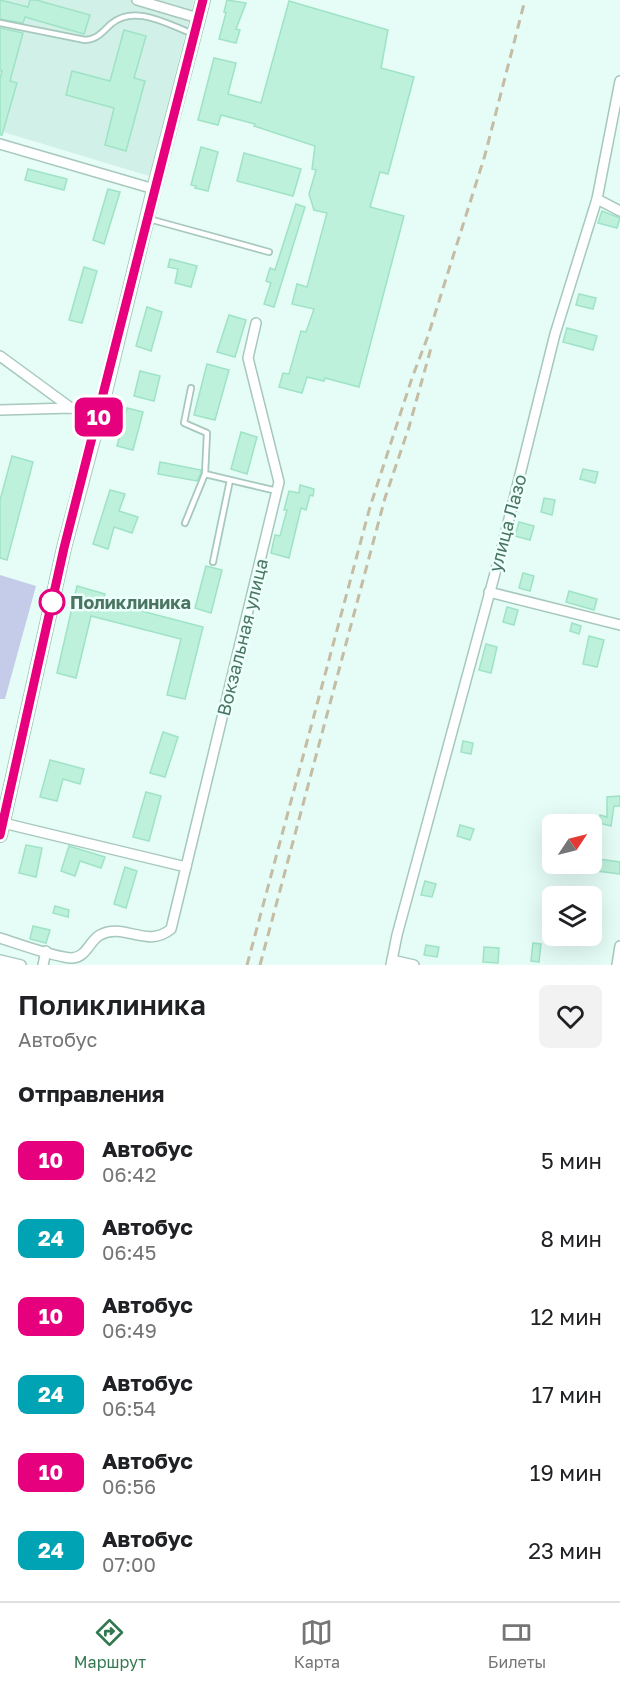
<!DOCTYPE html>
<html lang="ru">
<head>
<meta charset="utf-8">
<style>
  :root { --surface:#fff; --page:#f2f2f2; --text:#202124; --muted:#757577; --line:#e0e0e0; --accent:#347852 }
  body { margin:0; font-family:"Golos Text",sans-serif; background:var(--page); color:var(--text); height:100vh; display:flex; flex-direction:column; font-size:22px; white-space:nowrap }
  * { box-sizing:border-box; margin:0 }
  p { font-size:20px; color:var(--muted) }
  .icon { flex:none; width:33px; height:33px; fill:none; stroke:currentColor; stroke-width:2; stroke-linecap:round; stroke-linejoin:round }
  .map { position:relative; height:965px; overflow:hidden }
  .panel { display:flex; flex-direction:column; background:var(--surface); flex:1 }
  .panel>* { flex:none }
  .badge { padding:0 12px; border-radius:9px; font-size:21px; line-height:39px }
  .needle { width:39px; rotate:55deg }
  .buttons { position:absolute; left:542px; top:814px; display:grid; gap:12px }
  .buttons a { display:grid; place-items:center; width:60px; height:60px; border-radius:9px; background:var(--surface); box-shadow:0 6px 24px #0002; font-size:30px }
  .map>.badge { position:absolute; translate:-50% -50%; box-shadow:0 0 0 3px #fff }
  h2 { padding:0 18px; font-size:22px; line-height:54px }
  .round { display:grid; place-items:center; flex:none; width:63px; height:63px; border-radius:9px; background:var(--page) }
  .summary { display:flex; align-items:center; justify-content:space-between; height:102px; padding:0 18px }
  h1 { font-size:28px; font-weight:600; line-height:45px }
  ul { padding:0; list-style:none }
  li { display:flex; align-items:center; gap:18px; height:78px; padding:0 18px }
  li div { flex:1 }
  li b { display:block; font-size:22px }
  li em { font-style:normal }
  li .badge { min-width:66px; font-weight:700; text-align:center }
  .tabs { display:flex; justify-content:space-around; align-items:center; height:84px; border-top:2px solid var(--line); background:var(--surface); font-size:16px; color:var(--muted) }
  .tabs a { display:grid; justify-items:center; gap:3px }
  .tabs .active { color:var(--accent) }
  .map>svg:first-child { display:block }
</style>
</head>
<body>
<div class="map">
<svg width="620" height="965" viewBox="0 0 620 965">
  <rect width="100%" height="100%" fill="#e5fcf7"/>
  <polygon fill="#d1f0e8" points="0,0 194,0 149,176 0,131"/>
  <polygon fill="#c4cce9" points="0,575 36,586 5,699 0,699"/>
  <g fill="#bef1dc" stroke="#9ee3c5" stroke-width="1.5">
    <polygon points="0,0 28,7 30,0 36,0 90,15 84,34 25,17 23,23 0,19"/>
    <polygon points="227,0 246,3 236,29 240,30 236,43 219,39 226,13 224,12"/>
    <polygon points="289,1 388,30 381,68 414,77 388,174 380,172 370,207 404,216 359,387 325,378 324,381 307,377 302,393 279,387 283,373 289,374 301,331 306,332 314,309 292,304 297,284 307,287 327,213 314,210 309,194 316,170 312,169 315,146 254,126 255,124 221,115 218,125 198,120 214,58 236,63 228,94 261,103"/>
    <polygon points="0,28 23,33 10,81 17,83 2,135 0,135 0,79 2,71 0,70"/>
    <polygon points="124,30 146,36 134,78 145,81 126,151 105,145 114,108 66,95 72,71 110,81"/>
    <polygon points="201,147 218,152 208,191 195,188 196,186 191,185"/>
    <polygon points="244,153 301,169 293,196 237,181"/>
    <polygon points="28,169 67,179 64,190 25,180"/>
    <polygon points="108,189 120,192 104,244 93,240"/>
    <polygon points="296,204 305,207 274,307 264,304 271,283 266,281 270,268 275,270"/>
    <polygon points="602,211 620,218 617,228 598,223"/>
    <polygon points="170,259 197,266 191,287 175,283 178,269 168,267"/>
    <polygon points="84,267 97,271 82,323 69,320"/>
    <polygon points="579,294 596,298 593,309 576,305"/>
    <polygon points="147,307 162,312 151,351 136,346"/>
    <polygon points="229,315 246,320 235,357 217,352"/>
    <polygon points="567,328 597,336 593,350 563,342"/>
    <polygon points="207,364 229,370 215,420 194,415"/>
    <polygon points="140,371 160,376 154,401 134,396"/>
    <polygon points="127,408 143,412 133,450 117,446"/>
    <polygon points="241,432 257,437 247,474 231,469"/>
    <polygon points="12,456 33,462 7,560 0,558 0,500"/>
    <polygon points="160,462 201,470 201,473 197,481 158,474"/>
    <polygon points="583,469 598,472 595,483 580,479"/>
    <polygon points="300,485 314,489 313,496 310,495 306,510 301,508 289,558 271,553 275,535 280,536 287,510 284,510 289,491 299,493"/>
    <polygon points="110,490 125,494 119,511 138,517 132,533 114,527 108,549 93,544"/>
    <polygon points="544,498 555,500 552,515 541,512"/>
    <polygon points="519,522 534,526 530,540 515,536"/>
    <polygon points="206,566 222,570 211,613 195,608"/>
    <polygon points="523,573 534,576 530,591 519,588"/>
    <polygon points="77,586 105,594 103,601 203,627 185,699 167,695 181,639 91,616 76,678 57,673"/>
    <polygon points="569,591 597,599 594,610 566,602"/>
    <polygon points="507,607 518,610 514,625 503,622"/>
    <polygon points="572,623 581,626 579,634 570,631"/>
    <polygon points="589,636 604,640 597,667 583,664"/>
    <polygon points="486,644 497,647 491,673 479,670"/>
    <polygon points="163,732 178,737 165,777 150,773"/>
    <polygon points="463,741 473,743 471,754 461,752"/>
    <polygon points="50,760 84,769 80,784 63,779 57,801 40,797"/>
    <polygon points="146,792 161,796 149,841 133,837"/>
    <polygon points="620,796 620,806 614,806 611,826 599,823 600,815 607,817 607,797"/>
    <polygon points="460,825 474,829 470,840 457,836"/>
    <polygon points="26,845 42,848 36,877 19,873"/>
    <polygon points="69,846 105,857 101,868 80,861 75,876 61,871"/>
    <polygon points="599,859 620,862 620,874 597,871"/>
    <polygon points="125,867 137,871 126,908 114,904"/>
    <polygon points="425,881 436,884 432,897 421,895"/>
    <polygon points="55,906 69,910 68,917 53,913"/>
    <polygon points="33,926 50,930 46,943 30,939"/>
    <polygon points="533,943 541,944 539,962 531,961"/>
    <polygon points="426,945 439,947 437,957 424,955"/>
    <polygon points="484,947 499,948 498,963 483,962"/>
  </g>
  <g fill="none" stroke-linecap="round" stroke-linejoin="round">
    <g stroke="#a7c8bc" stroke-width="8">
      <g id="lane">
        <path d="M0,23L85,40C98,39 102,32 111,24C134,4 167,24 191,33"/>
        <polyline points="149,219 269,252"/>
        <polyline points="205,474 277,491"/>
        <polyline points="185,523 205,474 207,433 184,423 191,388"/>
        <polyline points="213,562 230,480"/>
      </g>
    </g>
    <g stroke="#a7c8bc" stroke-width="12">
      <g id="street">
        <polyline points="137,0 198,18"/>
        <polyline points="0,144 154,189"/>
        <polyline points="597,199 620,211"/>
        <polyline points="0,356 71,408"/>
        <polyline points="0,410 71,408 100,413"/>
        <polyline points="489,592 620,625"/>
        <polyline points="3,823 186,867"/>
        <path d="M0,938C16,943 57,958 72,958C87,957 89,941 100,935C124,922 147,949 171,929L279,482L248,358L256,323"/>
        <polyline points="0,960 21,965"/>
        <polyline points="392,960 414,965"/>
        <polyline points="43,965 46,951"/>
        <polyline points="391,965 397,935 501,551 555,334 597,199 620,81"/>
        <polyline points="617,965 620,946"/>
      </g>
    </g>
    <g stroke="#a5cbbd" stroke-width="16">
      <polyline id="secondary" points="0,835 64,548 100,413 154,189 203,0"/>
    </g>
    <use href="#lane" stroke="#fff" stroke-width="4.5"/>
    <use href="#street" stroke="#fff" stroke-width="9"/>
    <use href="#secondary" stroke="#fff" stroke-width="14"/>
    <g stroke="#c5bca4" stroke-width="3" stroke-dasharray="9 6" stroke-linecap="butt">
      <polyline points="247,965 370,507 412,378 428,336 485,155 525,0"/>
      <polyline points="260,965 385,498 409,427 431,348"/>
    </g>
  </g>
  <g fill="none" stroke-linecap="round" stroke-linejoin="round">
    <g stroke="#fff" stroke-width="14">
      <polyline id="line" points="0,835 64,548 203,0"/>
    </g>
    <use href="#line" stroke="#e6007e" stroke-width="9"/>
  </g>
  <circle fill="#fff" stroke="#e6007e" stroke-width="3" cx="52" cy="602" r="12"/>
  <g text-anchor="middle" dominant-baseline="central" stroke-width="5" stroke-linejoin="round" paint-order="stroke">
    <g font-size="18" fill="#4b7462" stroke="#ecfffb">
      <text transform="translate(507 523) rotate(-75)">улица Лазо</text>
      <text transform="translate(242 637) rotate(-76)">Вокзальная улица</text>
    </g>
    <g font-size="18" font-weight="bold" fill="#4b7462" stroke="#ecfffb" text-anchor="start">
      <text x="70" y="602">Поликлиника</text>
    </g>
  </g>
</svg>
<div class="buttons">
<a><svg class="needle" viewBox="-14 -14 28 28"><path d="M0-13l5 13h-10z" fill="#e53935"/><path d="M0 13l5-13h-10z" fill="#757577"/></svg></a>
<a><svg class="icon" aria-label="layers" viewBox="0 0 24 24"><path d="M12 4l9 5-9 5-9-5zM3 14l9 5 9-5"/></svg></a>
</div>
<b class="badge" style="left:99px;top:417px;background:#e6007e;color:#fff">10</b>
</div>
<section class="panel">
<div class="summary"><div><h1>Поликлиника</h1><p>Автобус</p></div><a class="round"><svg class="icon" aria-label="heart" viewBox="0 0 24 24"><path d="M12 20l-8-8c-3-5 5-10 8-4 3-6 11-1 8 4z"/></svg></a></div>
<h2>Отправления</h2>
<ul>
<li><span class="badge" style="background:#e6007e;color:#fff">10</span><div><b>Автобус</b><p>06:42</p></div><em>5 мин</em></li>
<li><span class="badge" style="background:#00a3b4;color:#fff">24</span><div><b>Автобус</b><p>06:45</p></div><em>8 мин</em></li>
<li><span class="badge" style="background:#e6007e;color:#fff">10</span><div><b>Автобус</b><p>06:49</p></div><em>12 мин</em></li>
<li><span class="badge" style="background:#00a3b4;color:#fff">24</span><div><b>Автобус</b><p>06:54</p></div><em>17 мин</em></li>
<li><span class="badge" style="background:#e6007e;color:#fff">10</span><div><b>Автобус</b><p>06:56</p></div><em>19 мин</em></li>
<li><span class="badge" style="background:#00a3b4;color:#fff">24</span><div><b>Автобус</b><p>07:00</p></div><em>23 мин</em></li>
</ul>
</section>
<nav class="tabs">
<a class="active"><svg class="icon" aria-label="directions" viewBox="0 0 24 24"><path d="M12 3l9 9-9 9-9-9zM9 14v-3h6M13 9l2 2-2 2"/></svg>Маршрут</a>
<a><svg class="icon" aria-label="map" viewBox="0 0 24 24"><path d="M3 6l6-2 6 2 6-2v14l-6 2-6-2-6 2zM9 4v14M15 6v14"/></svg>Карта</a>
<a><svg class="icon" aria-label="tickets" viewBox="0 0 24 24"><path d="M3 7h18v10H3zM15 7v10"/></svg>Билеты</a>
</nav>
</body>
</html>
